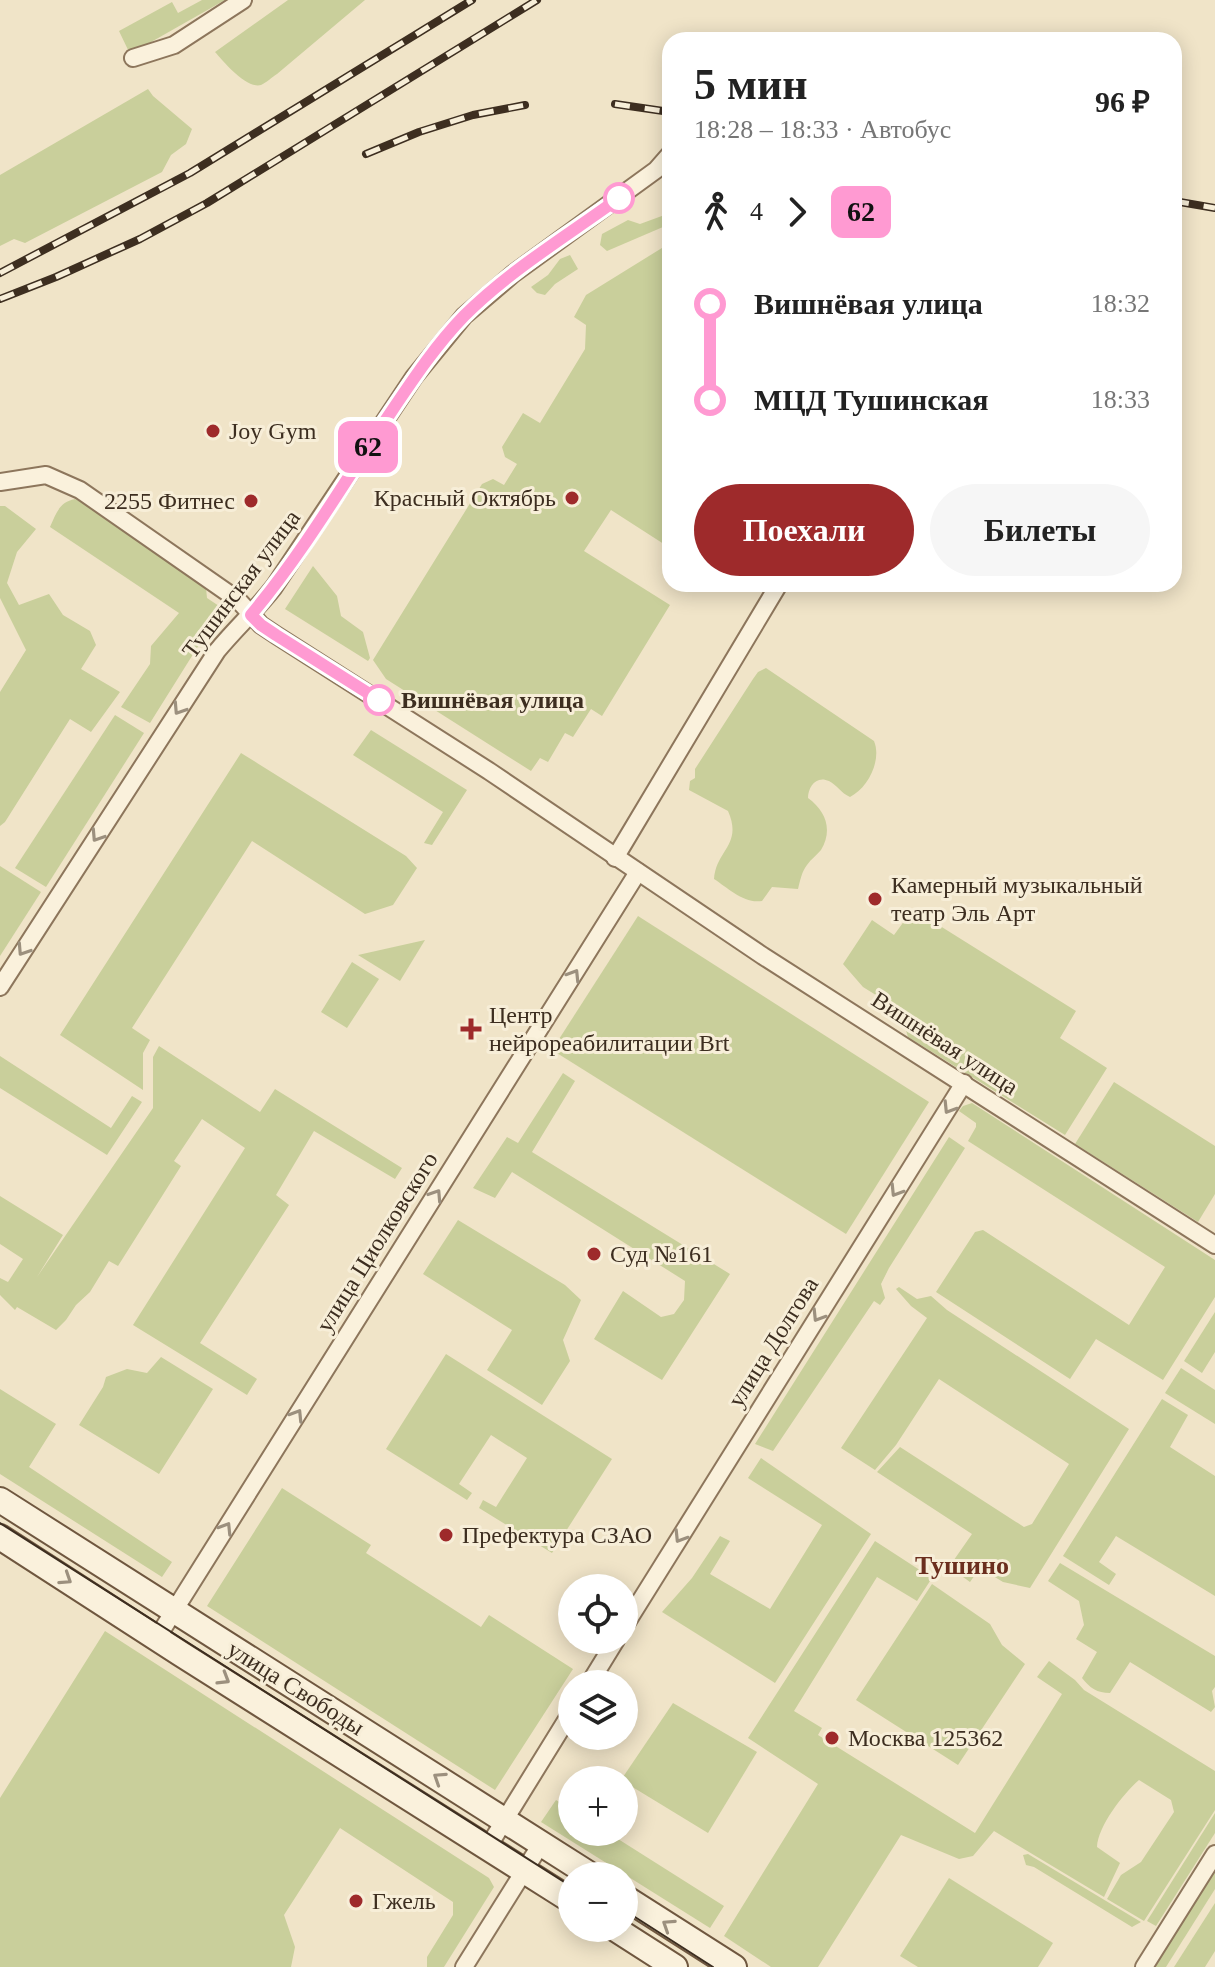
<!DOCTYPE html>
<html lang="ru">
<head>
<meta charset="utf-8">
<style>
  :root { --surface:#fff; --page:#f6f6f6; --text:#222; --muted:#767676; --accent:#9e2a2b }
  body { margin:0; font-family:Georgia,serif; background:var(--page); color:var(--text); height:100vh; display:flex; flex-direction:column; font-size:30px; white-space:nowrap }
  * { box-sizing:border-box; margin:0 }
  p { font-size:26px; color:var(--muted) }
  .icon { flex:none; width:44px; height:44px; fill:none; stroke:currentColor; stroke-width:2; stroke-linecap:round; stroke-linejoin:round }
  .map { position:relative; flex:1; overflow:hidden }
  .details { position:absolute; left:662px; top:32px; width:520px; height:560px; display:flex; flex-direction:column; background:var(--surface); border-radius:24px; box-shadow:0 4px 20px #0003 }
  .details>* { flex:none }
  .badge { padding:0 16px; border-radius:12px; font-size:28px; line-height:52px }
  .fabs { position:absolute; left:558px; top:1574px; display:grid; gap:16px }
  .fabs a { display:grid; place-items:center; width:80px; height:80px; border-radius:50%; background:var(--surface); box-shadow:0 4px 20px #0003; font-size:40px }
  .map>.badge { position:absolute; translate:-50% -50%; box-shadow:0 0 0 4px #fff }
  .legs { display:flex; align-items:center; gap:12px; height:88px; padding:0 32px; font-size:26px }
  .legs p { margin-inline-start:auto }
  .head { display:flex; align-items:center; justify-content:space-between; height:136px; padding:0 32px }
  h1 { font-size:44px; font-weight:800; line-height:60px }
  .cta { display:flex; gap:16px; margin-top:auto; padding:16px 32px }
  .cta a { flex:1; height:92px; border-radius:48px; background:var(--accent); color:#fff; font-size:32px; font-weight:800; line-height:92px; text-align:center }
  .cta a+a { background:var(--page); color:var(--text) }
  ul { padding:0 32px; list-style:none }
  li { display:flex; align-items:center; gap:28px; height:96px; font-size:30px }
  li i { display:grid; place-items:center; width:12px; height:100%; margin:0 10px; background:currentColor }
  li i::after { content:''; width:20px; height:20px; margin:-10px; border:6px solid; border-radius:50%; background:var(--surface) }
  li p { margin-inline-start:auto }
  li:first-child i { background:linear-gradient(#0000 50%,currentColor 0) }
  li:last-child i { background:linear-gradient(currentColor 50%,#0000 0) }
  .map>svg:first-child { display:block }
</style>
</head>
<body>
<div class="map">
<svg width="1215" height="1967" viewBox="0 0 1215 1967">
  <rect width="100%" height="100%" fill="#f0e4c8"/>
  <g fill="#c9cf9b">
    <polygon points="202,0 225,0 130,54 119,31 172,2 178,13"/>
    <path d="M288,0H365L277,74C272,77 266,83 261,85C246,89 224,62 215,52Z"/>
    <polygon points="148,89 153,96 192,129 186,144 171,155 162,172 25,243 14,239 0,246 0,175"/>
    <polygon points="670,213 670,224 607,251 600,245 602,234 628,220 640,224"/>
    <polygon points="670,243 670,548 611,510 584,551 670,605 602,716 591,709 573,737 565,733 548,762 540,758 531,771 386,679 373,660 482,484 493,479 504,485 517,464 505,457 502,447 523,413 540,423 585,349 586,325 574,317 586,295"/>
    <polygon points="570,255 578,269 555,284 545,295 537,293 531,287 548,275 560,259"/>
    <path d="M75,499L85,504L206,588L207,598L222,608L150,723L121,707L150,664L151,646L179,613L50,527C56,514 59,502 75,499Z"/>
    <polygon points="0,506 5,506 36,529 17,552 7,583 19,605 49,594 63,615 90,631 96,645 81,669 120,692 91,732 70,719 5,822 0,826 0,692 26,650 0,598"/>
    <polygon points="313,566 337,596 341,616 363,632 370,658 368,661 285,609"/>
    <path d="M766,668L874,741C882,760 868,788 850,797C841,793 837,785 829,781C816,775 808,787 808,798C826,811 833,830 821,850C817,855 811,859 807,865C802,871 800,881 798,889L772,887L762,901C744,904 728,888 714,879C716,850 743,845 728,811L689,790L690,781L695,778V769L753,679L758,672Z"/>
    <polygon points="115,715 144,733 46,887 15,868"/>
    <polygon points="371,730 467,790 432,845 424,843 443,812 353,755"/>
    <polygon points="241,753 406,856 417,868 393,905 365,914 252,841 132,1028 150,1040 143,1053 143,1090 60,1035"/>
    <polygon points="0,866 41,892 0,956"/>
    <polygon points="913,909 1076,1011 1060,1038 1107,1068 1065,1135 908,1037 900,1010 863,987 843,964 872,920 894,935"/>
    <polygon points="638,916 929,1102 846,1234 552,1050"/>
    <polygon points="425,940 400,981 358,955"/>
    <polygon points="352,962 379,979 347,1028 321,1012"/>
    <polygon points="159,1046 260,1112 275,1089 402,1168 395,1179 314,1131 276,1195 289,1205 200,1343 257,1379 247,1395 133,1325 245,1148 202,1119 174,1161 181,1166 118,1266 109,1261 90,1292 76,1305 66,1320 56,1330 17,1307 15,1310 0,1295 0,1278 8,1282 23,1259 0,1244 0,1196 63,1235 37,1277 153,1108 153,1057"/>
    <polygon points="0,1056 111,1128 132,1096 142,1102 107,1155 0,1088"/>
    <polygon points="563,1073 575,1081 532,1152 730,1274 662,1380 594,1339 623,1291 661,1317 674,1314 684,1300 685,1281 512,1172 495,1198 473,1188 507,1137 518,1143"/>
    <polygon points="1114,1082 1215,1146 1215,1194 1198,1222 1075,1144"/>
    <polygon points="972,1103 1215,1260 1215,1297 1163,1380 1096,1339 1070,1379 936,1292 975,1232 983,1230 1129,1325 1165,1267 968,1141 976,1127 976,1123 959,1111 963,1106"/>
    <polygon points="949,1137 965,1148 889,1268 881,1284 885,1298 880,1305 874,1301 773,1451 755,1444"/>
    <polygon points="458,1220 565,1285 581,1300 563,1340 570,1361 542,1405 487,1370 512,1330 423,1274"/>
    <polygon points="899,1287 917,1299 931,1296 947,1310 1129,1429 1030,1588 1003,1582 980,1568 970,1582 949,1567 972,1534 877,1472 900,1447 1024,1527 1032,1524 1069,1464 939,1379 896,1445 875,1470 841,1448 927,1318 911,1306 896,1289"/>
    <polygon points="1215,1312 1215,1352 1202,1373 1184,1361"/>
    <polygon points="446,1354 612,1459 552,1553 479,1508 483,1500 496,1507 527,1458 491,1435 459,1484 472,1493 467,1500 386,1449"/>
    <polygon points="161,1357 213,1389 159,1474 79,1425 103,1387 106,1377 127,1369 147,1373"/>
    <polygon points="1181,1368 1215,1390 1215,1424 1165,1393"/>
    <polygon points="0,1389 56,1424 29,1467 172,1562 162,1577 0,1474"/>
    <polygon points="1162,1399 1188,1415 1170,1447 1215,1476 1215,1596 1116,1536 1099,1562 1116,1574 1109,1585 1063,1556"/>
    <polygon points="761,1458 871,1534 775,1683 662,1612 692,1578 720,1536 730,1541 710,1574 770,1609 822,1525 748,1478"/>
    <polygon points="282,1488 371,1545 366,1553 481,1627 489,1615 573,1669 495,1790 207,1606"/>
    <path d="M875,1541L932,1578L917,1601L877,1577L794,1711L822,1728L818,1735L975,1833L1062,1694L1037,1677L1049,1661L1075,1680L1084,1690L1215,1771V1810L1144,1921L1107,1899L1121,1875L1141,1862L1174,1812L1171,1800L1139,1780C1123,1794 1098,1826 1097,1847L1120,1863L1104,1897L994,1831L973,1856L959,1859L901,1835L818,1967H771L724,1936L818,1784L748,1738Z"/>
    <path d="M1060,1563L1215,1656V1687L1212,1691L1215,1707L1211,1712L1130,1662L1110,1693C1097,1693 1090,1688 1082,1678L1097,1652L1076,1639L1084,1625L1079,1601L1048,1581Z"/>
    <polygon points="932,1584 990,1624 1002,1645 1025,1664 958,1765 856,1700"/>
    <polygon points="105,1631 489,1878 494,1887 444,1967 427,1967 427,1957 453,1915 453,1902 340,1828 284,1915 295,1947 291,1967 0,1967 0,1798"/>
    <polygon points="673,1703 757,1752 708,1833 621,1780"/>
    <polygon points="556,1800 572,1810 572,1832 607,1832 724,1906 710,1928 541,1822"/>
    <polygon points="1215,1813 1215,1833 1156,1926 1147,1921"/>
    <polygon points="1028,1854 1141,1922 1132,1927 1034,1867 1026,1865 1023,1855"/>
    <polygon points="1215,1858 1215,1889 1166,1967 1147,1967"/>
    <polygon points="949,1878 1053,1943 1038,1967 918,1967 900,1956"/>
    <polygon points="1215,1903 1215,1951 1205,1967 1174,1967"/>
  </g>
  <g fill="none" stroke-linecap="round" stroke-linejoin="round">
    <g stroke="#8d765c" stroke-width="20">
      <g id="street">
        <polyline points="133,58 174,45 243,0"/>
        <polyline points="0,482 46,475 80,490 238,600 261,625 276,635 489,771 763,956 1215,1245"/>
        <polyline points="615,858 779,584"/>
        <path d="M0,987L217,651C235,629 256,610 274,587L414,377L464,316L513,274L656,170L670,154"/>
        <polyline points="624,1627 964,1083"/>
        <polyline points="157,1638 638,872"/>
        <polyline points="589,1684 616,1640"/>
        <polyline points="488,1847 572,1711"/>
        <polyline points="464,1967 541,1844"/>
        <polyline points="1144,1967 1215,1854"/>
      </g>
    </g>
    <g stroke="#6f573f" stroke-width="28">
      <g id="secondary">
        <polyline points="0,1500 592,1876"/>
        <polyline points="0,1537 181,1654 572,1901"/>
        <polyline points="624,1897 734,1967"/>
        <polyline points="614,1928 675,1967"/>
      </g>
    </g>
    <use href="#street" stroke="#faf1dc" stroke-width="16"/>
    <use href="#secondary" stroke="#faf1dc" stroke-width="24"/>
    <g stroke="#3d2e20" stroke-width="2">
      <polyline points="0,1523 572,1887"/>
      <polyline points="624,1910 713,1967"/>
    </g>
    <g stroke="#3d2e20" stroke-width="8">
      <g id="rail">
        <polyline points="615,104 670,112"/>
        <polyline points="366,154 419,132 473,115 525,105"/>
        <polyline points="1174,201 1215,208"/>
        <polyline points="0,273 190,173 472,0"/>
        <polyline points="0,299 56,277 140,239 207,203 537,0"/>
      </g>
    </g>
    <use href="#rail" stroke="#f7eed8" stroke-width="5" stroke-dasharray="15" stroke-linecap="butt"/>
  </g>
  <defs><path id="oneway-chevron" d="M-2-3.5L2.5 0L-2 3.5" fill="none" stroke-width="1.6" stroke-linecap="round" stroke-linejoin="round" transform="scale(2)"/></defs>
  <g stroke="#9c907e">
    <use href="#oneway-chevron" transform="translate(179 709) rotate(123)"/>
    <use href="#oneway-chevron" transform="translate(97 836) rotate(123)"/>
    <use href="#oneway-chevron" transform="translate(23 950) rotate(123)"/>
    <use href="#oneway-chevron" transform="translate(574 975) rotate(-58)"/>
    <use href="#oneway-chevron" transform="translate(949 1108) rotate(122)"/>
    <use href="#oneway-chevron" transform="translate(896 1191) rotate(122)"/>
    <use href="#oneway-chevron" transform="translate(436 1195) rotate(-57)"/>
    <use href="#oneway-chevron" transform="translate(818 1316) rotate(122)"/>
    <use href="#oneway-chevron" transform="translate(297 1415) rotate(-58)"/>
    <use href="#oneway-chevron" transform="translate(226 1528) rotate(-58)"/>
    <use href="#oneway-chevron" transform="translate(680 1537) rotate(122)"/>
    <use href="#oneway-chevron" transform="translate(66 1579) rotate(33)"/>
    <use href="#oneway-chevron" transform="translate(224 1679) rotate(31)"/>
    <use href="#oneway-chevron" transform="translate(439 1778) rotate(-147)"/>
    <use href="#oneway-chevron" transform="translate(668 1925) rotate(-147)"/>
  </g>
  <g fill="none" stroke-linecap="round" stroke-linejoin="round">
    <g stroke="#fff" stroke-width="18">
      <path id="line-1" d="M379,700L276,635L261,625L251,615C301,555 341,488 383,424C408,387 433,348 464,316C510,270 567,236 619,198"/>
    </g>
    <use href="#line-1" stroke="#ff9ad2" stroke-width="12"/>
  </g>
  <g fill="#fff" stroke="#ff9ad2" stroke-width="4">
    <circle cx="619" cy="198" r="14"/>
    <circle cx="379" cy="700" r="14"/>
  </g>
  <g fill="#9e2a2b" stroke="#f7eed8" stroke-width="3">
    <circle cx="213" cy="431" r="8"/>
    <circle cx="572" cy="498" r="8"/>
    <circle cx="251" cy="501" r="8"/>
    <circle cx="875" cy="899" r="8"/>
    <path d="M467 1017h8v8h8v8h-8v8h-8v-8h-8v-8h8z"/>
    <circle cx="594" cy="1254" r="8"/>
    <circle cx="446" cy="1535" r="8"/>
    <circle cx="832" cy="1738" r="8"/>
    <circle cx="356" cy="1901" r="8"/>
  </g>
  <g text-anchor="middle" dominant-baseline="central" stroke-width="6" stroke-linejoin="round" paint-order="stroke">
    <g font-size="24" fill="#3d2e20" stroke="#f7eed8" text-anchor="start">
      <text x="229" y="431">Joy Gym</text>
      <text x="556" y="498" text-anchor="end">Красный Октябрь</text>
      <text x="235" y="501" text-anchor="end">2255 Фитнес</text>
      <text x="891" y="885">Камерный музыкальный<tspan x="891" dy="28">театр Эль Арт</tspan></text>
      <text x="489" y="1015">Центр<tspan x="489" dy="28">нейрореабилитации Brt</tspan></text>
      <text x="610" y="1254">Суд №161</text>
      <text x="462" y="1535">Префектура СЗАО</text>
      <text x="848" y="1738">Москва 125362</text>
      <text x="372" y="1901">Гжель</text>
    </g>
    <g font-size="24" fill="#3d2e20" stroke="#f7eed8">
      <text transform="translate(241 584) rotate(-53)">Тушинская улица</text>
      <text transform="translate(945 1043) rotate(33)">Вишнёвая улица</text>
      <text transform="translate(377 1242) rotate(-58)">улица Циолковского</text>
      <text transform="translate(773 1342) rotate(-58)">улица Долгова</text>
      <text transform="translate(296 1688) rotate(32)">улица Свободы</text>
    </g>
    <g font-size="24" font-weight="bold" fill="#3d2e20" stroke="#f7eed8" text-anchor="start">
      <text x="401" y="700">Вишнёвая улица</text>
    </g>
    <g font-size="26" font-weight="bold" fill="#6b2e1e" stroke="#f7eed8">
      <text x="962" y="1565">Тушино</text>
    </g>
  </g>
</svg>
<div class="fabs">
<a><svg class="icon" aria-label="locate" viewBox="0 0 24 24"><circle cx="12" cy="12" r="6"/><path d="M12 2v4M12 18v4M2 12h4M18 12h4"/></svg></a>
<a><svg class="icon" aria-label="layers" viewBox="0 0 24 24"><path d="M12 4l9 5-9 5-9-5zM3 14l9 5 9-5"/></svg></a>
<a>+</a>
<a>−</a>
</div>
<b class="badge" style="left:368px;top:447px;background:#ff9ad2;color:#111">62</b>
<section class="details">
<div class="head"><div><h1>5 мин</h1><p>18:28 – 18:33 · Автобус</p></div><b>96 ₽</b></div>
<div class="legs"><svg class="icon" aria-label="walk" viewBox="0 0 24 24"><circle cx="13" cy="4" r="2"/><path d="M13 8l-2 6 4 7M11 14l-3 7M7 12l3-4h3l4 4"/></svg>4<svg class="icon" aria-label="forward" viewBox="0 0 24 24"><path d="M9 5l7 7-7 7"/></svg><b class="badge" style="background:#ff9ad2;color:#111">62</b></div>
<ul>
<li><i style="color:#ff9ad2"></i><b>Вишнёвая улица</b><p>18:32</p></li>
<li><i style="color:#ff9ad2"></i><b>МЦД Тушинская</b><p>18:33</p></li>
</ul>
<div class="cta"><a>Поехали</a><a>Билеты</a></div>
</section>
</div>
</body>
</html>
